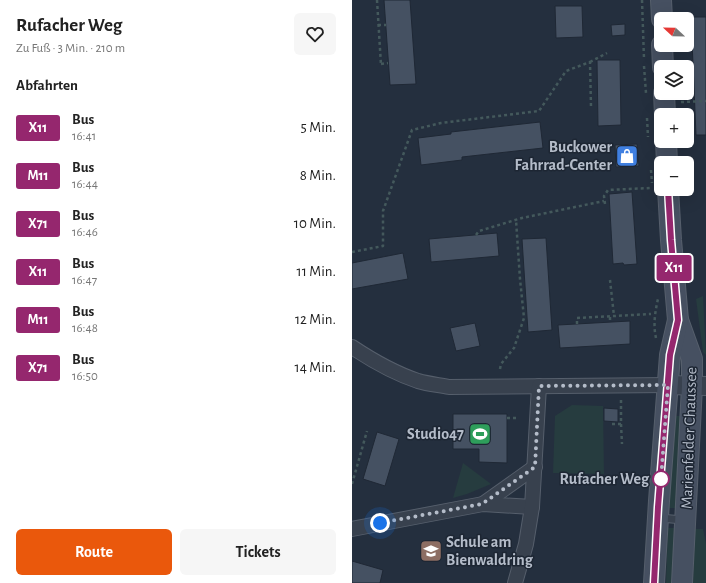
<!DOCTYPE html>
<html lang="de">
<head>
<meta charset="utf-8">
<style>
  :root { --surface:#fff; --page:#f6f6f6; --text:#222; --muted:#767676; --accent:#ea580c }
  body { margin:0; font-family:"Alegreya Sans",sans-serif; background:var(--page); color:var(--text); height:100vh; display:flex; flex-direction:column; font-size:15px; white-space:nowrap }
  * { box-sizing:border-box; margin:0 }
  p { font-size:13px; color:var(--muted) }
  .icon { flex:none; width:22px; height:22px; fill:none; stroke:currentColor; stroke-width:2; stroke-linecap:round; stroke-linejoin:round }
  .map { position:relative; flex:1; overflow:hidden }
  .side { display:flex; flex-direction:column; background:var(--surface); width:352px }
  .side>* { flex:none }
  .badge { padding:0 8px; border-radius:3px; font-size:14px; line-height:26px }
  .needle { width:26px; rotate:292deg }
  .controls { position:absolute; left:302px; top:12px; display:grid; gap:8px }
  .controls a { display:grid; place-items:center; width:40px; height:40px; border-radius:6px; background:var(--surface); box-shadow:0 4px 16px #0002; font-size:20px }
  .you { position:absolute; width:20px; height:20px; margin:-10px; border:3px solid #fff; border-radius:50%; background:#1a73e8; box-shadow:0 0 0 6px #1a73e833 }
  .map>.badge { position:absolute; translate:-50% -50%; box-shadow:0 0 0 2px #fff }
  h2 { padding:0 16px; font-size:15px; line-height:36px }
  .round { display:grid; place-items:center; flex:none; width:42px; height:42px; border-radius:6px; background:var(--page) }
  .head { display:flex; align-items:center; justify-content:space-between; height:68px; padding:0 16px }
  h1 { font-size:19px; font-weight:700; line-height:30px }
  .cta { display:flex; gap:8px; margin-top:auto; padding:8px 16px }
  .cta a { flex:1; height:46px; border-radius:6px; background:var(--accent); color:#fff; font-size:16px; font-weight:700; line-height:46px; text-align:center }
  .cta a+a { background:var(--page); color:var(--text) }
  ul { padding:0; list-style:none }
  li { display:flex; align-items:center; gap:12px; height:48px; padding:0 16px }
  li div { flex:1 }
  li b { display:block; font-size:15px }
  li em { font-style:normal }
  li .badge { min-width:44px; font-weight:700; text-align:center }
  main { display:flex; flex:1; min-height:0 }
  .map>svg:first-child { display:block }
</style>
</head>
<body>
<main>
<section class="side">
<div class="head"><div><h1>Rufacher Weg</h1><p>Zu Fuß · 3 Min. · 210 m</p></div><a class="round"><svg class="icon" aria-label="heart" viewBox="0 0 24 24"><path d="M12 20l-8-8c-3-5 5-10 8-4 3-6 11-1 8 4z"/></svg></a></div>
<h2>Abfahrten</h2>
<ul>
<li><span class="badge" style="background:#95276e;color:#fff">X11</span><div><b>Bus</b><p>16:41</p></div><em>5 Min.</em></li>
<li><span class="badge" style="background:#95276e;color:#fff">M11</span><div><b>Bus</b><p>16:44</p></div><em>8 Min.</em></li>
<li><span class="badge" style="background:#95276e;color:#fff">X71</span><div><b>Bus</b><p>16:46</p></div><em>10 Min.</em></li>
<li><span class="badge" style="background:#95276e;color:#fff">X11</span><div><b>Bus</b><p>16:47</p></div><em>11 Min.</em></li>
<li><span class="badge" style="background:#95276e;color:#fff">M11</span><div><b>Bus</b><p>16:48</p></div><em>12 Min.</em></li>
<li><span class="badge" style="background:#95276e;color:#fff">X71</span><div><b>Bus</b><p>16:50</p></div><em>14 Min.</em></li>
</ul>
<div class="cta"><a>Route</a><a>Tickets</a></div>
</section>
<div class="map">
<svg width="354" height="583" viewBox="0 0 354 583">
  <rect width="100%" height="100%" fill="#242f3e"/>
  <g fill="#263c3f">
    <polygon points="351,296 354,355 351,352 344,299"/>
    <polygon points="220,405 251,406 252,474 201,473 203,416"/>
    <polygon points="324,416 329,416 324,508 316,508"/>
    <polygon points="111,463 139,484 115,494 101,498"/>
    <polygon points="316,528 322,528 320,583 314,583"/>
    <polygon points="343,529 351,529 354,544 354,583 341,583"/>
  </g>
  <g fill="#455162" stroke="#1f2835">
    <polygon points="32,0 58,0 64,84 38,85"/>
    <polygon points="203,6 230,6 231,37 204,38"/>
    <polygon points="339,17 354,17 354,135 344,135"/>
    <polygon points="273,24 273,35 260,36 259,25"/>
    <polygon points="245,60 268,60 269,125 246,126"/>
    <polygon points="188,122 191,148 110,157 110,160 69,165 66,138 99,134 99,132"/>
    <polygon points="285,144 287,166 264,167 263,145"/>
    <polygon points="280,192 285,264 272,265 271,263 261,264 257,194"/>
    <polygon points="145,233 147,256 79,262 77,239"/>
    <polygon points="194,238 200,330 176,332 170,239"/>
    <polygon points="51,253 56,279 0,289 0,263"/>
    <polygon points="278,321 278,344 208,348 206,325"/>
    <polygon points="123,323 128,346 104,351 98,328"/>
    <polygon points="252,408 266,409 266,422 252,421"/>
    <polygon points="101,414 155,414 155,463 127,462 127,449 101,449"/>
    <polygon points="25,432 47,439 33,486 11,479"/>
    <polygon points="0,561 31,570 28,583 0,583"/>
  </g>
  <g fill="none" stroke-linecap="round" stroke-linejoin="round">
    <g stroke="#565f6c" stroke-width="9">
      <polyline id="service" points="308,518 331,520"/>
    </g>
    <g stroke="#565f6c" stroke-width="16">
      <g id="minor">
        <path d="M0,347C21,361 42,373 66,381C76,384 87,385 97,387L316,385"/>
        <polyline points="131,504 183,467"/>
        <polyline points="0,529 131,504 180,507"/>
        <polyline points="163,583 174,544 180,507 187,386"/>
      </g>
    </g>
    <g stroke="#565f6c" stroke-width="20">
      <polyline id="tertiary" points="316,385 354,386"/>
    </g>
    <g stroke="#565f6c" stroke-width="22">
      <g id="secondary">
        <polyline points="309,0 310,19"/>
        <polyline points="310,45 311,67"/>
        <polyline points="312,93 313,115"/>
        <polyline points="314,141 315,163"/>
        <polyline points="316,189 319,240 326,320 340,359 340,386 330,583"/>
        <polyline points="302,583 307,501 318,355 326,320"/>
      </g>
    </g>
    <g stroke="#44595c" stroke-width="2.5" stroke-dasharray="3 3" stroke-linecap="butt">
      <polyline points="25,0 29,65"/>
      <polyline points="290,0 292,59"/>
      <polyline points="26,25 34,25"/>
      <polyline points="238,62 255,53"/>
      <polyline points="29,64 36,63"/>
      <polyline points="292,66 294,93"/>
      <polyline points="329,102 354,101"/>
      <polyline points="295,118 296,137"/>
      <polyline points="299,170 300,183"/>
      <polyline points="253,204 252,196 256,190 298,188"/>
      <polyline points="124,235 127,231 170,218 252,201"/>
      <polyline points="0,252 31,246 31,211 60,130 89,123 187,111 214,71 238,62 239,107"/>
      <polyline points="258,280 262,316"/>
      <polyline points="258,317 258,322"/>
      <polyline points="225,324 225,318 299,314"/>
      <path d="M304,338C301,325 303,312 306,299"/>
      <polyline points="148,369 149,364 162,348 172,318 168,279 164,220"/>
      <polyline points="155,418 167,418"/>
      <polyline points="260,424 269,424 269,400"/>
      <polyline points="269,424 270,444"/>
      <polyline points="0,484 15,431"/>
    </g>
    <use href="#service" stroke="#38414e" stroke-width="7"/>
    <use href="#minor" stroke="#38414e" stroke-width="14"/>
    <use href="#tertiary" stroke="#38414e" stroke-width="18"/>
    <use href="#secondary" stroke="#465061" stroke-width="20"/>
  </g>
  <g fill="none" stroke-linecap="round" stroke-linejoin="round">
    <g stroke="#fff" stroke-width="9">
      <polyline id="line" points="302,583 306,507 318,355 326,320 319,240 316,189"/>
    </g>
    <use href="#line" stroke="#95276e" stroke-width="6"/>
    <polyline stroke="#b4bcc9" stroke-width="4" stroke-dasharray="0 7.2" points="28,523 130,504 183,467 187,386 316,385 309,479"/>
  </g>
  <defs>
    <g id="shop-square" transform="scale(1.15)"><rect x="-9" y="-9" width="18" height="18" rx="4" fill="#3f7fe0" stroke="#1d2633"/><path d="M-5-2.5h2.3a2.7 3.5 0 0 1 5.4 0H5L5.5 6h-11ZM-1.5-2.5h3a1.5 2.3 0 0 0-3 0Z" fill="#fff"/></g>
    <g id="stadium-square" transform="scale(1.15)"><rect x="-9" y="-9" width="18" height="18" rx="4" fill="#2e9e5b" stroke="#1d2633"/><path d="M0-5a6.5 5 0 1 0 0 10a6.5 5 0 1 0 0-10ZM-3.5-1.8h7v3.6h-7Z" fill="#fff"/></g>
    <g id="school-square" transform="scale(1.15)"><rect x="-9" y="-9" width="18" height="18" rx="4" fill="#8d6e63" stroke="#1d2633"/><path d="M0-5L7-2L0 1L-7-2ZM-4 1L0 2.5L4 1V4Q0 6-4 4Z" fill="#fff"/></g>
  </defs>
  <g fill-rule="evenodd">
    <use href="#shop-square" x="275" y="156"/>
    <use href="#stadium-square" x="128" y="434"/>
    <use href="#school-square" x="79" y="551"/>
  </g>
  <circle fill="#fff" stroke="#95276e" stroke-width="2" cx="309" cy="479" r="8"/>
  <g text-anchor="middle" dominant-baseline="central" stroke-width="3" stroke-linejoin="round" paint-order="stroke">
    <g font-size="16" font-weight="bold" fill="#b4bcc9" stroke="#1d2633" text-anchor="end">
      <text x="260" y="147">Buckower<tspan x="260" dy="18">Fahrrad-Center</tspan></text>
      <text x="112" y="434">Studio47</text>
      <text x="94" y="542" text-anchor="start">Schule am<tspan x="94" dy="18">Bienwaldring</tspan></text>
    </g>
    <g font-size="16" fill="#b4bcc9" stroke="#1d2633">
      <text transform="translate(337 438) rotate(-88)">Marienfelder Chaussee</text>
    </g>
    <g font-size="16" font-weight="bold" fill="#b4bcc9" stroke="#1d2633" text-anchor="end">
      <text x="297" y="479">Rufacher Weg</text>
    </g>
  </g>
</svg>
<div class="controls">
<a><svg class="needle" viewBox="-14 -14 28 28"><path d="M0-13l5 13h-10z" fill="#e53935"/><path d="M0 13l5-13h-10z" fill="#767676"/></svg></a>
<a><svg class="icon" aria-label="layers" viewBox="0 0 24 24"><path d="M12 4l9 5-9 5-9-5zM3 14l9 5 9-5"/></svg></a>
<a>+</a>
<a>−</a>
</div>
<div class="you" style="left:28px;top:523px"></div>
<b class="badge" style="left:322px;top:268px;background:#95276e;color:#fff">X11</b>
</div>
</main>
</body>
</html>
